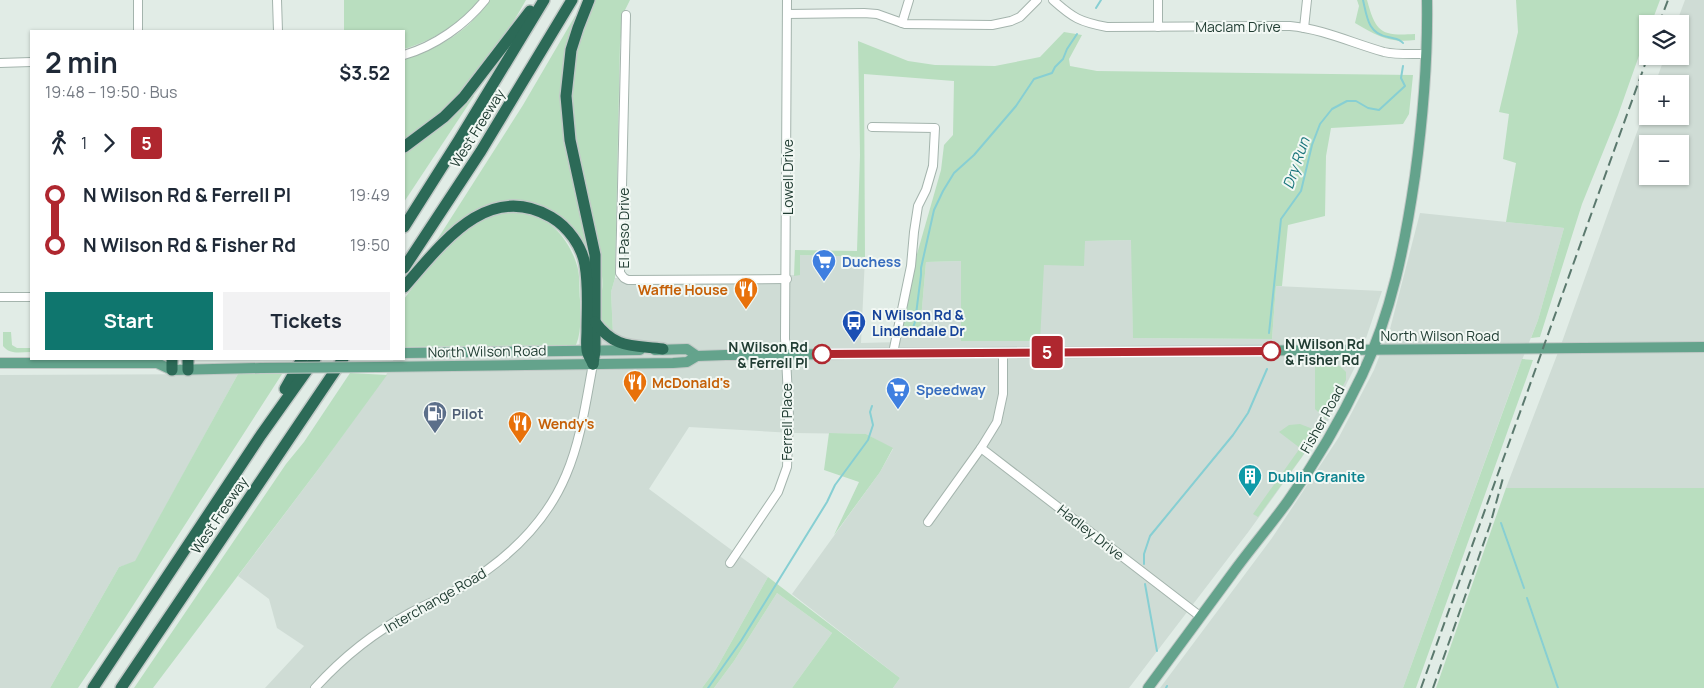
<!DOCTYPE html>
<html lang="en">
<head>
<meta charset="utf-8">
<style>
  :root { --surface:#fff; --page:#f2f2f3; --text:#1f2937; --muted:#747a83; --accent:#0f766e }
  body { margin:0; font-family:Manrope,sans-serif; background:var(--page); color:var(--text); height:100vh; display:flex; flex-direction:column; font-size:19px; white-space:nowrap }
  * { box-sizing:border-box; margin:0 }
  p { font-size:16px; color:var(--muted) }
  .icon { flex:none; width:28px; height:28px; fill:none; stroke:currentColor; stroke-width:2; stroke-linecap:round; stroke-linejoin:round }
  .map { position:relative; flex:1; overflow:hidden }
  .details { position:absolute; left:30px; top:30px; width:375px; height:330px; display:flex; flex-direction:column; background:var(--surface); border-radius:0px; box-shadow:0 1px 4px #0004 }
  .details>* { flex:none }
  .badge { padding:0 10px; border-radius:4px; font-size:18px; line-height:32px }
  .controls { position:absolute; left:1639px; top:15px; display:grid; gap:10px }
  .controls a { display:grid; place-items:center; width:50px; height:50px; border-radius:0px; background:var(--surface); box-shadow:0 1px 4px #0004; font-size:25px }
  .map>.badge { position:absolute; translate:-50% -50%; box-shadow:0 0 0 2px #fff }
  .legs { display:flex; align-items:center; gap:8px; height:55px; padding:0 15px; font-size:16px }
  .legs p { margin-inline-start:auto }
  .overview { display:flex; align-items:center; justify-content:space-between; height:85px; padding:0 15px }
  h1 { font-size:28px; font-weight:700; line-height:38px }
  .cta { display:flex; gap:10px; margin-top:auto; padding:10px 15px }
  .cta a { flex:1; height:58px; border-radius:0px; background:var(--accent); color:#fff; font-size:20px; font-weight:700; line-height:58px; text-align:center }
  .cta a+a { background:var(--page); color:var(--text) }
  ul { padding:0 15px; list-style:none }
  li { display:flex; align-items:center; gap:18px; height:50px; font-size:19px }
  li i { display:grid; place-items:center; width:8px; height:100%; margin:0 6px; background:currentColor }
  li i::after { content:''; width:12px; height:12px; margin:-6px; border:4px solid; border-radius:50%; background:var(--surface) }
  li p { margin-inline-start:auto }
  li:first-child i { background:linear-gradient(#0000 50%,currentColor 0) }
  li:last-child i { background:linear-gradient(currentColor 50%,#0000 0) }
  .map>svg:first-child { display:block }
</style>
</head>
<body>
<div class="map">
<svg width="1704" height="688" viewBox="0 0 1704 688">
  <rect width="100%" height="100%" fill="#e1ece6"/>
  <g fill="#cfdcd5" fill-rule="evenodd">
    <path d="M1685,0H1704V488H1506L1562,342L1647,104L1648,116H1680V84H1655L1665,56H1680V24H1676ZM1648,144H1680V176H1648Z"/>
    <polygon points="1420,213 1564,228 1538,320 1516,375 1403,688 1160,688 1272,538 1339,437 1374,370 1390,329"/>
    <polygon points="1132,240 1133,338 1272,339 1276,286 1382,291 1359,359 1328,421 1249,531 1129,688 893,688 900,678 792,594 880,472 893,449 866,434 793,433 689,427 649,489 768,577 716,669 702,688 265,688 304,646 277,628 269,599 238,576 320,467 386,375 394,359 404,359 404,347 576,345 613,335 611,292 615,278 800,275 800,255 865,257 861,343 900,342 902,329 920,331 926,262 962,261 961,341 1044,265 1085,241"/>
    <polygon points="238,374 135,562 119,567 50,688 0,688 0,375"/>
    <polygon points="777,593 832,633 792,688 714,688 734,661"/>
  </g>
  <g fill="#b9debf">
    <path d="M344,0H479C461,24 432,41 404,49V31H344Z"/>
    <path d="M490,0H526C504,39 479,77 447,108C434,121 418,130 404,141V58C442,47 467,32 490,0Z"/>
    <path d="M595,0H630L625,10L620,43L615,278L611,292L613,335C590,311 605,303 602,276C598,240 590,205 582,171C577,143 571,116 571,88C572,57 583,28 595,0Z"/>
    <path d="M1357,0H1367C1376,33 1381,36 1415,34V40C1388,43 1378,36 1355,23L1359,6Z"/>
    <polygon points="1516,0 1660,0 1651,24 1648,24 1647,33 1618,115 1582,204 1540,337 1531,338 1538,320 1564,228 1506,222 1516,163 1503,159 1509,114 1499,112 1518,32"/>
    <path d="M575,16H577L564,78L590,257H587C576,243 565,225 551,212C545,206 534,205 526,203C486,196 463,218 435,243L523,105Z"/>
    <polygon points="1064,32 1082,35 1069,59 1070,66 1097,71 1413,75 1409,114 1403,124 1331,128 1326,156 1325,216 1288,225 1282,286 1276,286 1272,339 1133,338 1131,240 1085,241 1084,266 1044,265 1040,341 961,341 961,261 926,262 920,331 902,329 917,254 941,170 944,145 953,135 954,81 864,74 865,257 800,255 800,275 794,276 795,250 857,251 860,155 858,41 908,61 935,65 995,66 1040,57"/>
    <polygon points="471,95 474,96 404,202 404,151"/>
    <path d="M507,212C514,213 522,212 530,214C555,221 572,245 578,269C580,279 579,290 580,300C580,316 582,330 576,345L404,347V299L422,275L454,238L476,222L489,216Z"/>
    <path d="M3,332H11L12,345L17,348H31V352C20,352 10,355 3,346Z"/>
    <polygon points="1522,359 1533,360 1417,685 1416,688 1403,688"/>
    <path d="M1315,363C1329,363 1336,361 1346,372V380L1326,419L1315,409Z"/>
    <polygon points="350,373 387,375 320,467 153,688 134,688 286,464 304,442"/>
    <polygon points="238,374 282,374 125,618 78,688 50,688 119,567 135,561"/>
    <polygon points="1300,424 1318,431 1317,434 1301,458 1258,517 1253,514 1300,448 1279,432 1289,425"/>
    <polygon points="829,433 866,434 893,448 880,472 834,535 859,482 824,470"/>
    <polygon points="1506,488 1704,488 1704,688 1436,688"/>
    <polygon points="768,577 900,678 893,688 792,688 832,633 777,593 734,661 714,688 702,688 716,669"/>
  </g>
  <g fill="none" stroke-linecap="round" stroke-linejoin="round">
    <g stroke="#87cfd3" stroke-width="2">
      <path d="M1363,0C1367,17 1368,34 1388,37C1395,39 1399,38 1403,43"/>
      <polyline points="1096,8 1101,0"/>
      <polyline points="911,333 915,322 921,275 921,268 934,210 943,191 954,173 974,155 1016,106 1034,79 1052,73 1055,67 1063,59 1067,49 1077,34"/>
      <polyline points="1269,333 1281,219 1301,191 1312,145 1320,124 1332,109 1347,101 1356,101 1368,108 1379,110 1405,86 1401,78 1403,66"/>
      <polyline points="1501,523 1524,588"/>
      <polyline points="1144,564 1144,554 1150,536 1233,435 1248,413 1267,369"/>
      <polyline points="1145,584 1157,651"/>
      <polyline points="1527,598 1558,688"/>
      <polyline points="708,688 741,641 827,502 835,485 868,440 873,425 870,412 872,406"/>
      <polyline points="1166,688 1167,686"/>
    </g>
    <g stroke="#a4b4ad" stroke-width="10">
      <g id="minor">
        <polyline points="138,0 138,31"/>
        <polyline points="277,0 278,31"/>
        <path d="M1053,0C1073,18 1080,22 1107,27L1290,26C1323,29 1352,43 1384,52C1397,55 1413,54 1427,54"/>
        <polyline points="1158,0 1158,27"/>
        <polyline points="787,14 864,13 877,14 905,24 992,25 1011,21 1020,17 1037,0"/>
        <polyline points="626,15 620,273 624,278 628,280 787,279"/>
        <polyline points="902,23 909,0"/>
        <polyline points="1304,28 1307,0"/>
        <path d="M404,55C435,46 465,25 485,0"/>
        <polyline points="0,63 31,62"/>
        <polyline points="872,127 935,128 933,166 926,190 918,206 914,232 911,266 893,353"/>
        <polyline points="0,297 31,297"/>
        <polyline points="981,448 1201,617"/>
        <polyline points="928,522 981,448 997,422 1003,394 1003,353"/>
        <polyline points="730,563 778,492 787,467 789,416 785,338 787,0"/>
        <path d="M315,688C342,658 375,632 410,613C426,604 443,598 458,589C504,562 545,525 566,475C581,440 586,401 593,364"/>
      </g>
    </g>
    <g stroke="#c1c9c6" stroke-width="12">
      <g id="major">
        <polyline points="655,350 687,349 697,356"/>
        <polyline points="404,353 640,350"/>
        <polyline points="0,363 157,363 172,370 261,368"/>
        <polyline points="377,367 673,363 687,362 697,356 726,355 1704,347"/>
        <path d="M1148,688C1176,650 1204,612 1232,574C1250,549 1270,526 1288,501C1316,462 1341,419 1362,375C1392,312 1405,244 1415,176C1423,117 1428,59 1427,0"/>
      </g>
    </g>
    <g stroke="#c1c9c6" stroke-width="14">
      <g id="highway">
        <polyline points="589,0 578,28 571,50 566,96 570,140 595,255 595,351 593,364"/>
        <polyline points="404,147 444,117 463,98 530,11"/>
        <polyline points="404,227 459,140 544,0"/>
        <polyline points="404,268 481,151 572,0"/>
        <path d="M404,287C441,245 487,180 551,217C568,227 582,246 585,265C589,287 587,309 587,330C587,337 586,343 587,350C587,354 591,359 593,364"/>
        <path d="M595,322C615,349 632,345 663,349"/>
        <polyline points="172,359 172,370"/>
        <polyline points="188,359 188,370"/>
        <polyline points="285,389 302,359"/>
        <polyline points="93,688 261,435 315,359"/>
        <polyline points="121,688 343,359"/>
      </g>
    </g>
    <use href="#minor" stroke="#fff" stroke-width="8"/>
    <use href="#major" stroke="#64a38c" stroke-width="10"/>
    <use href="#highway" stroke="#2c6a57" stroke-width="11"/>
    <g stroke="#5b796e" stroke-width="2" stroke-dasharray="10 5" stroke-linecap="butt">
      <polyline points="1659,24 1668,0"/>
      <polyline points="1421,688 1648,56"/>
      <polyline points="1433,688 1490,525 1503,478"/>
    </g>
    <g stroke="#c1c9c6" stroke-width="12" stroke-linecap="butt">
      <polyline id="major-bridge" points="261,368 377,367"/>
    </g>
    <use href="#major-bridge" stroke="#64a38c" stroke-width="10"/>
  </g>
  <g fill="none" stroke-linecap="round" stroke-linejoin="round">
    <g stroke="#fff" stroke-width="11">
      <polyline id="line-1" points="822,354 1271,351"/>
    </g>
    <use href="#line-1" stroke="#af272f" stroke-width="8"/>
  </g>
  <defs>
    <g id="supermarket-pin" transform="scale(1.25)"><path d="M0 17L-7.5 6A9.5 9.5 0 1 1 7.5 6Z" fill="#3f7fe0" stroke="#f2f8f4"/><path d="M-6-5.5h2.5l.6 2H6L4.5 2H-2.5L-4.4-4H-6ZM-1.5 3.2a1.3 1.3 0 1 0 .1 0ZM3 3.2a1.3 1.3 0 1 0 .1 0Z" fill="#fff"/></g>
    <g id="restaurant-pin" transform="scale(1.25)"><path d="M0 17L-7.5 6A9.5 9.5 0 1 1 7.5 6Z" fill="#e8710a" stroke="#f2f8f4"/><path d="M-5-6h1v4h1v-4h1v4h1v-4h1v5L-1.5 .5V6h-2V.5L-5-1ZM5-6V6H3V1.5H1.5Q1.5-4 5-6Z" fill="#fff"/></g>
    <g id="bus-pin" transform="scale(1.25)"><path d="M0 17L-7.5 6A9.5 9.5 0 1 1 7.5 6Z" fill="#1a4fb4" stroke="#f2f8f4"/><path d="M-5-6H5V4H4V6H2V4H-2V6H-4V4H-5ZM-3.5-4V0h7V-4ZM-3.5 1.2v1.5H-2V1.2ZM2 1.2v1.5H3.5V1.2Z" fill="#fff"/></g>
    <g id="fuel-pin" transform="scale(1.25)"><path d="M0 17L-7.5 6A9.5 9.5 0 1 1 7.5 6Z" fill="#5c6f8a" stroke="#f2f8f4"/><path d="M-5.5-6h7V0h2V4h1.3V-2.5L3-4.5l.8-.8L6-3V5H2.5V1h-1V6h-7ZM-4.2-4.7v3.2H.2V-4.7Z" fill="#fff"/></g>
    <g id="building-pin" transform="scale(1.25)"><path d="M0 17L-7.5 6A9.5 9.5 0 1 1 7.5 6Z" fill="#0f9aa8" stroke="#f2f8f4"/><path d="M-4-6H4V6H1V3H-1V6H-4ZM-2.5-4.3h1.7v1.8h-1.7ZM.8-4.3h1.7v1.8H.8ZM-2.5-1h1.7V.8h-1.7ZM.8-1h1.7V.8H.8Z" fill="#fff"/></g>
  </defs>
  <g fill-rule="evenodd">
    <use href="#supermarket-pin" x="824" y="261"/>
    <use href="#restaurant-pin" x="746" y="289"/>
    <use href="#bus-pin" x="854" y="322"/>
    <use href="#restaurant-pin" x="635" y="382"/>
    <use href="#supermarket-pin" x="898" y="389"/>
    <use href="#fuel-pin" x="435" y="413"/>
    <use href="#restaurant-pin" x="520" y="423"/>
    <use href="#building-pin" x="1250" y="476"/>
  </g>
  <g fill="#fff" stroke="#af272f" stroke-width="2.5">
    <circle cx="1271" cy="351" r="9"/>
    <circle cx="822" cy="354" r="9"/>
  </g>
  <g text-anchor="middle" dominant-baseline="central" stroke-width="4" stroke-linejoin="round" paint-order="stroke">
    <g font-size="14" fill="#213d33" stroke="#f2f8f4">
      <text x="1238" y="26">Maclam Drive</text>
      <text transform="translate(477 128) rotate(-58)">West Freeway</text>
      <text transform="translate(787 177) rotate(-90)">Lowell Drive</text>
      <text transform="translate(623 228) rotate(-90)">El Paso Drive</text>
      <text x="1440" y="335">North Wilson Road</text>
      <text transform="translate(487 351) rotate(-1)">North Wilson Road</text>
      <text transform="translate(1322 419) rotate(-61)">Fisher Road</text>
      <text transform="translate(786 422) rotate(-90)">Ferrell Place</text>
      <text transform="translate(219 515) rotate(-56)">West Freeway</text>
      <text transform="translate(1091 532) rotate(38)">Hadley Drive</text>
      <text transform="translate(435 600) rotate(-30)">Interchange Road</text>
    </g>
    <g font-size="14" font-weight="bold" fill="#366cbe" stroke="#f2f8f4" text-anchor="start">
      <text x="842" y="261">Duchess</text>
      <text x="916" y="389">Speedway</text>
    </g>
    <g font-size="14" font-weight="bold" fill="#c56008" stroke="#f2f8f4" text-anchor="start">
      <text x="728" y="289" text-anchor="end">Waffle House</text>
      <text x="652" y="382">McDonald's</text>
      <text x="538" y="423">Wendy's</text>
    </g>
    <g font-size="14" font-weight="bold" fill="#164399" stroke="#f2f8f4" text-anchor="start">
      <text x="872" y="314">N Wilson Rd &amp;<tspan x="872" dy="16">Lindendale Dr</tspan></text>
    </g>
    <g font-size="14" font-weight="bold" fill="#213d33" stroke="#f2f8f4" text-anchor="start">
      <text x="1285" y="343">N Wilson Rd<tspan x="1285" dy="16">&amp; Fisher Rd</tspan></text>
      <text x="808" y="346" text-anchor="end">N Wilson Rd<tspan x="808" dy="16">&amp; Ferrell Pl</tspan></text>
    </g>
    <g font-size="14" font-weight="bold" fill="#4e5e75" stroke="#f2f8f4" text-anchor="start">
      <text x="452" y="413">Pilot</text>
    </g>
    <g font-size="14" font-weight="bold" fill="#0d838f" stroke="#f2f8f4" text-anchor="start">
      <text x="1268" y="476">Dublin Granite</text>
    </g>
    <g font-size="15" font-style="italic" fill="#19757b" stroke="#f2f8f4">
      <text transform="translate(1296 163) rotate(-71)">Dry Run</text>
    </g>
  </g>
</svg>
<div class="controls">
<a><svg class="icon" aria-label="layers" viewBox="0 0 24 24"><path d="M12 4l9 5-9 5-9-5zM3 14l9 5 9-5"/></svg></a>
<a>+</a>
<a>−</a>
</div>
<b class="badge" style="left:1047px;top:352px;background:#af272f;color:#fff">5</b>
<section class="details">
<div class="overview"><div><h1>2 min</h1><p>19:48 – 19:50 · Bus</p></div><b>$3.52</b></div>
<div class="legs"><svg class="icon" aria-label="walk" viewBox="0 0 24 24"><circle cx="13" cy="4" r="2"/><path d="M13 8l-2 6 4 7M11 14l-3 7M7 12l3-4h3l4 4"/></svg>1<svg class="icon" aria-label="forward" viewBox="0 0 24 24"><path d="M9 5l7 7-7 7"/></svg><b class="badge" style="background:#af272f;color:#fff">5</b></div>
<ul>
<li><i style="color:#af272f"></i><b>N Wilson Rd &amp; Ferrell Pl</b><p>19:49</p></li>
<li><i style="color:#af272f"></i><b>N Wilson Rd &amp; Fisher Rd</b><p>19:50</p></li>
</ul>
<div class="cta"><a>Start</a><a>Tickets</a></div>
</section>
</div>
</body>
</html>
